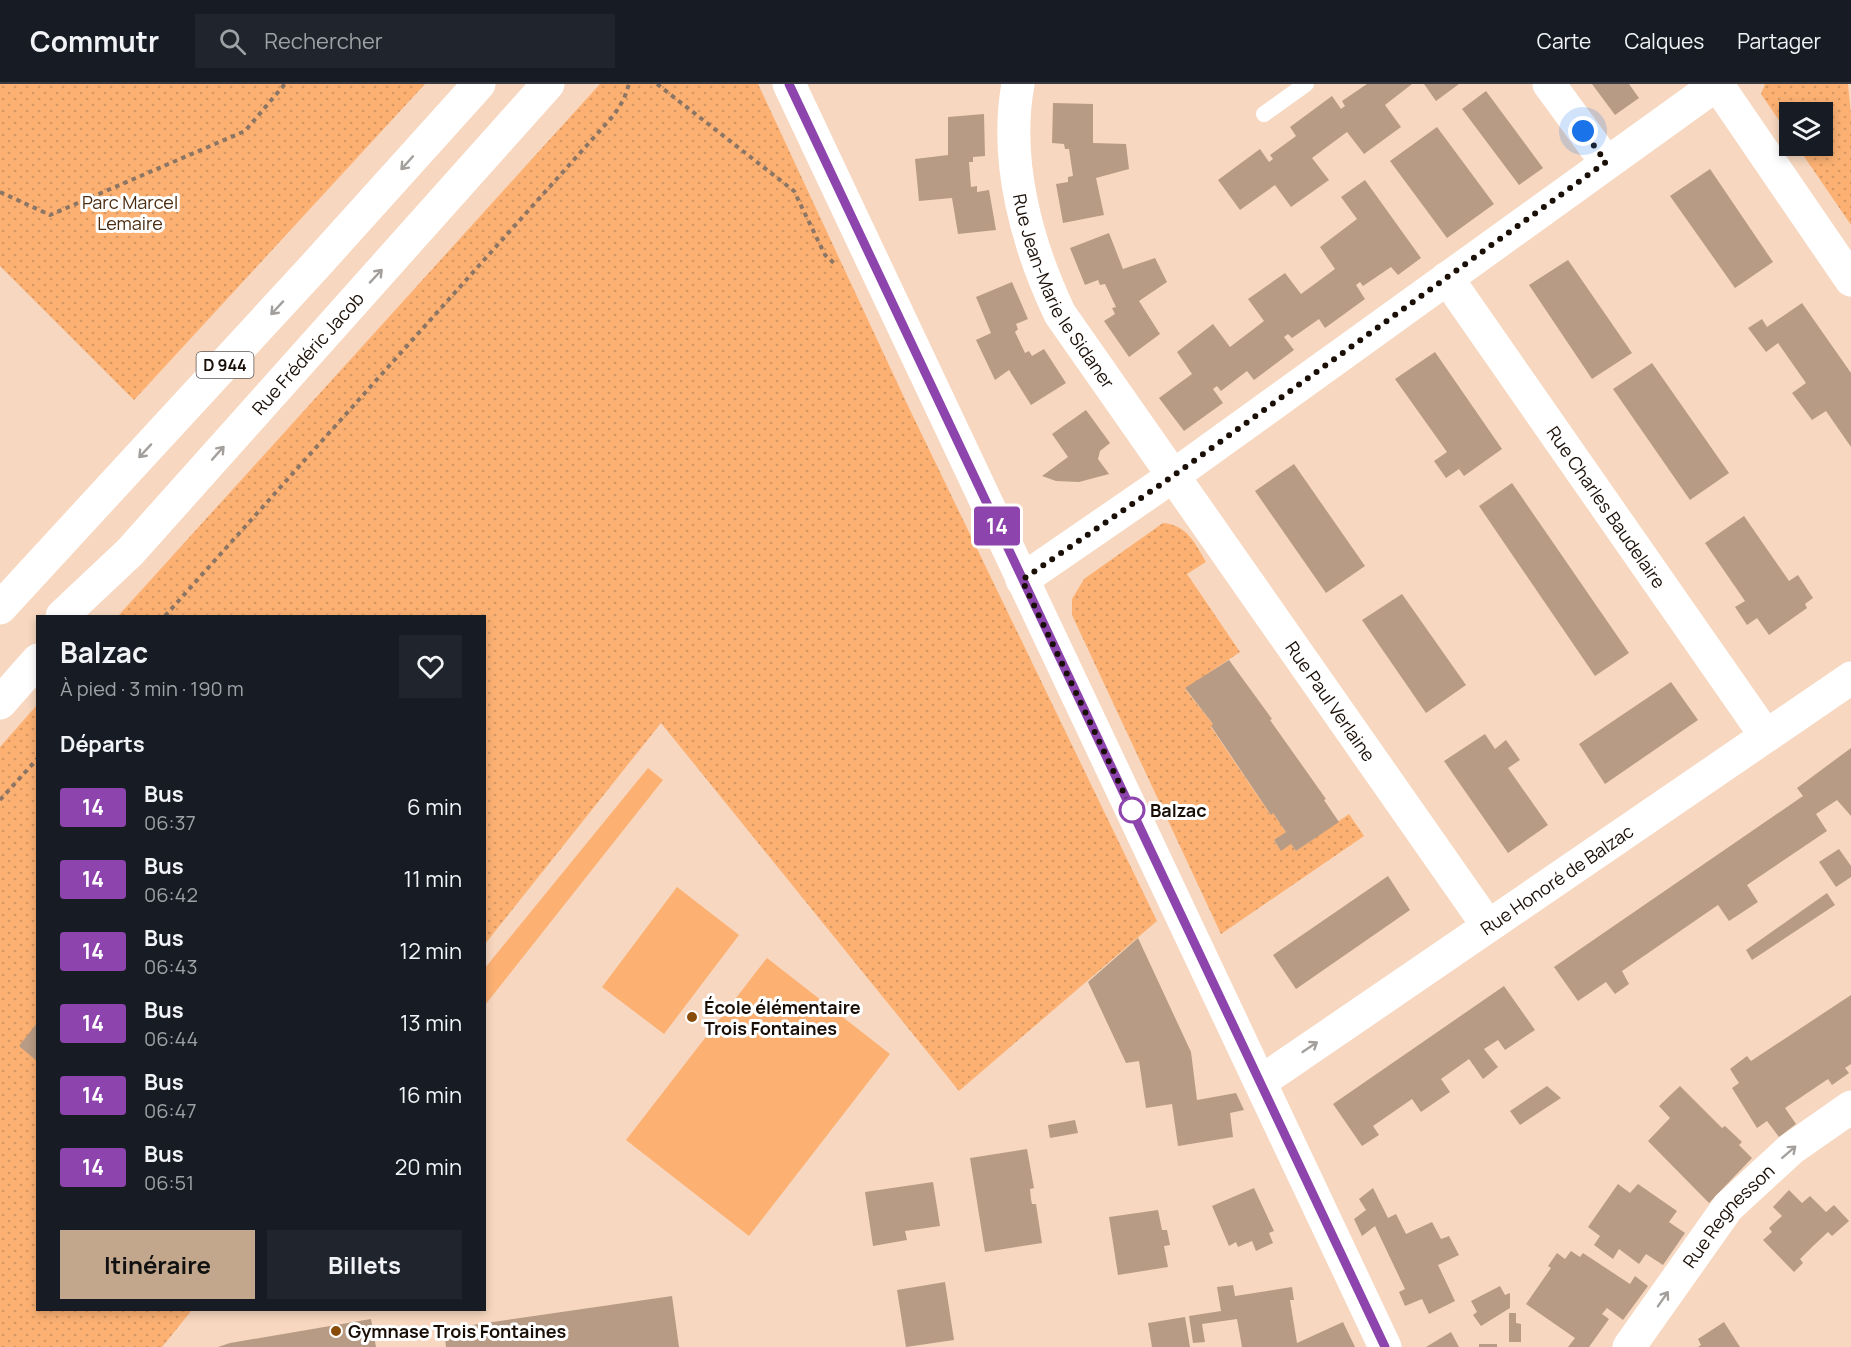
<!DOCTYPE html>
<html lang="fr">
<head>
<meta charset="utf-8">
<style>
  :root { --surface:#171b24; --page:#20242c; --text:#f1f3f6; --muted:#9ea1a6; --line:#363941; --accent:#c2a78c }
  body { margin:0; font-family:Manrope,sans-serif; background:var(--page); color:var(--text); height:100vh; display:flex; flex-direction:column; font-size:22px; white-space:nowrap }
  * { box-sizing:border-box; margin:0 }
  p { font-size:20px; color:var(--muted) }
  .icon { flex:none; width:33px; height:33px; fill:none; stroke:currentColor; stroke-width:2; stroke-linecap:round; stroke-linejoin:round }
  .map { position:relative; flex:1; overflow:hidden }
  .sheet { position:absolute; left:36px; top:531px; width:450px; height:696px; display:flex; flex-direction:column; background:var(--surface); border-radius:0px; box-shadow:0 3px 9px #0003 }
  .sheet>* { flex:none }
  .badge { padding:0 12px; border-radius:4px; font-size:21px; line-height:39px }
  .tools { position:absolute; left:1779px; top:18px; display:grid; gap:12px }
  .tools a { display:grid; place-items:center; width:54px; height:54px; border-radius:0px; background:var(--surface); box-shadow:0 3px 9px #0003; font-size:30px }
  .you { position:absolute; width:30px; height:30px; margin:-15px; border:4px solid #fff; border-radius:50%; background:#1a73e8; box-shadow:0 0 0 9px #1a73e833 }
  .map>.badge { position:absolute; translate:-50% -50%; box-shadow:0 0 0 3px #fff }
  h2 { padding:0 24px; font-size:22px; line-height:54px }
  .round { display:grid; place-items:center; flex:none; width:63px; height:63px; border-radius:0px; background:var(--page) }
  .head { display:flex; align-items:center; justify-content:space-between; height:102px; padding:0 24px }
  h1 { font-size:28px; font-weight:700; line-height:45px }
  .primary-button { display:flex; gap:12px; margin-top:auto; padding:12px 24px }
  .primary-button a { flex:1; height:69px; border-radius:0px; background:var(--accent); color:#111; font-size:24px; font-weight:700; line-height:69px; text-align:center }
  .primary-button a+a { background:var(--page); color:var(--text) }
  ul { padding:0; list-style:none }
  li { display:flex; align-items:center; gap:18px; height:72px; padding:0 24px }
  li div { flex:1 }
  li b { display:block; font-size:22px }
  li em { font-style:normal }
  li .badge { min-width:66px; font-weight:700; text-align:center }
  header { display:flex; align-items:center; gap:36px; box-sizing:border-box; height:84px; padding:0 30px; background:var(--surface); border-bottom:2px solid var(--line) }
  header strong { font-size:28px }
  nav { display:flex; gap:33px; margin-inline-start:auto; font-size:21px }
  .search { width:420px; height:54px; background:var(--page); display:flex; align-items:center; gap:15px; box-sizing:border-box; padding:0 21px; border-radius:0px; color:var(--muted); font-size:22px }
  .map>svg:first-child { display:block }
</style>
</head>
<body>
<header>
<strong>Commutr</strong>
<div class="search"><svg class="icon" aria-label="search" viewBox="0 0 24 24"><circle cx="10" cy="10" r="6"/><path d="M15 15l6 6"/></svg>Rechercher</div>
<nav><a>Carte</a><a>Calques</a><a>Partager</a></nav>
</header>
<div class="map">
<svg width="1851" height="1263" viewBox="0 0 1851 1263">
  <defs>
    <pattern id="park-dots" width="8" height="8" patternUnits="userSpaceOnUse" patternTransform="scale(1.5)"><rect width="8" height="8" fill="#fcb173"/><path d="M2 2h.1M6 6h.1" fill="none" stroke="#d79762" stroke-width="1.8" stroke-linecap="round"/></pattern>
  </defs>
  <rect width="100%" height="100%" fill="#f7d7bf"/>
  <g fill="#fcb173">
    <polygon points="648,684 663,696 485,921 485,884"/>
    <polygon points="677,803 739,851 664,950 602,903"/>
    <polygon points="767,874 890,970 749,1152 626,1056"/>
  </g>
  <g fill="url(#park-dots)">
    <polygon points="0,0 425,0 134,316 0,182"/>
    <polygon points="600,0 758,0 909,324 1157,837 959,1007 661,639 485,860 484,532 118,532"/>
    <polygon points="1765,0 1848,0 1851,31 1851,141 1797,62 1822,62 1822,28 1790,28 1789,51 1761,10"/>
    <path d="M1163,439C1187,441 1195,459 1206,478L1187,490L1240,568L1185,605L1213,640L1211,643L1270,730L1273,729L1286,748L1274,757L1281,766L1291,760L1296,767L1349,730L1364,752L1221,850L1072,531V515L1084,495Z"/>
    <polygon points="37,621 38,1226 192,1226 162,1263 0,1263 0,663"/>
  </g>
  <g fill="#b89b84">
    <polygon points="1367,0 1412,0 1385,21 1401,43 1364,70 1347,48 1312,74 1329,96 1291,123 1275,101 1240,126 1218,96 1260,65 1269,78 1273,75 1270,71 1296,52 1290,43 1332,12 1341,25 1345,22 1342,17"/>
    <polygon points="1424,0 1459,0 1436,17"/>
    <polygon points="1592,0 1629,0 1639,14 1615,31"/>
    <polygon points="1486,7 1543,84 1519,101 1462,25"/>
    <polygon points="1053,19 1093,20 1093,59 1126,60 1129,85 1096,94 1104,131 1063,139 1056,100 1068,98 1068,93 1073,92 1069,65 1065,65 1064,60 1052,59"/>
    <polygon points="984,30 985,72 973,73 973,78 969,78 971,103 977,102 977,108 989,106 996,146 958,150 952,114 919,117 915,75 948,71 948,33"/>
    <polygon points="1437,43 1494,120 1447,154 1390,77"/>
    <polygon points="1710,85 1773,178 1735,204 1670,112"/>
    <polygon points="1365,96 1421,174 1398,191 1391,183 1363,202 1360,198 1356,201 1365,215 1325,244 1319,235 1292,254 1288,250 1284,253 1294,266 1254,296 1247,287 1221,307 1217,302 1213,305 1223,319 1184,347 1159,314 1192,290 1177,268 1213,240 1230,263 1264,237 1248,215 1285,189 1301,210 1335,185 1320,163 1357,135 1341,113"/>
    <polygon points="1109,149 1123,185 1155,174 1167,198 1139,217 1160,250 1129,273 1104,237 1115,230 1112,224 1116,223 1105,200 1100,201 1098,196 1085,201 1070,164"/>
    <polygon points="1568,176 1632,269 1592,295 1529,201"/>
    <polygon points="1012,198 1028,235 1016,240 1018,245 1015,248 1025,269 1029,267 1032,272 1044,265 1066,299 1031,321 1009,286 995,296 976,256 991,249 976,213"/>
    <polygon points="1802,219 1851,289 1851,363 1826,327 1812,336 1792,309 1806,299 1778,259 1766,268 1748,244 1762,235 1767,243"/>
    <polygon points="1435,268 1502,365 1464,392 1459,385 1446,394 1434,377 1447,368 1395,295"/>
    <polygon points="1652,279 1729,389 1690,416 1613,305"/>
    <polygon points="1086,326 1110,359 1100,367 1098,375 1109,390 1079,398 1056,397 1042,392 1068,373 1052,350"/>
    <polygon points="1294,380 1365,482 1326,509 1255,407"/>
    <polygon points="1512,399 1629,569 1595,592 1479,422"/>
    <polygon points="1744,432 1789,497 1798,491 1813,514 1805,520 1807,524 1769,551 1757,534 1747,541 1735,523 1745,517 1705,459"/>
    <polygon points="1402,510 1466,601 1426,629 1362,536"/>
    <polygon points="1229,576 1272,635 1270,636 1326,715 1324,716 1339,738 1296,767 1291,760 1281,767 1274,756 1286,748 1273,729 1271,731 1211,642 1213,640 1185,604"/>
    <polygon points="1671,598 1698,636 1605,700 1579,660"/>
    <polygon points="1485,650 1495,665 1506,656 1520,676 1508,684 1548,741 1508,769 1444,677"/>
    <polygon points="1851,664 1851,732 1837,716 1816,730 1827,747 1747,801 1758,818 1729,837 1718,821 1622,887 1629,900 1615,910 1606,898 1578,917 1554,883 1803,712 1797,704"/>
    <polygon points="1839,765 1851,782 1851,793 1836,803 1819,778"/>
    <polygon points="1388,792 1410,826 1296,905 1273,871"/>
    <polygon points="1827,809 1835,821 1752,876 1746,866"/>
    <polygon points="1138,854 1191,968 1197,1016 1236,1009 1244,1026 1230,1029 1233,1053 1178,1062 1172,1020 1146,1024 1139,977 1126,979 1088,898"/>
    <polygon points="1504,902 1535,946 1505,966 1498,956 1484,965 1498,983 1483,995 1469,975 1441,995 1450,1008 1421,1028 1412,1015 1373,1042 1379,1051 1362,1062 1333,1020"/>
    <polygon points="1851,911 1851,980 1845,984 1849,989 1832,1001 1828,995 1785,1024 1796,1040 1779,1053 1767,1037 1757,1044 1732,1004 1739,999 1730,985 1747,972 1751,977"/>
    <polygon points="38,938 38,978 19,962"/>
    <polygon points="1547,1002 1561,1014 1520,1041 1510,1027"/>
    <polygon points="1680,1002 1722,1044 1725,1042 1742,1058 1739,1061 1752,1074 1709,1119 1648,1057 1670,1034 1659,1022"/>
    <polygon points="1075,1036 1078,1049 1050,1054 1048,1041"/>
    <polygon points="1027,1065 1034,1104 1030,1105 1031,1115 1032,1120 1036,1120 1042,1159 985,1168 970,1074"/>
    <polygon points="933,1098 940,1142 905,1147 907,1156 873,1162 865,1108"/>
    <polygon points="1618,1100 1630,1109 1638,1100 1677,1127 1669,1138 1685,1149 1663,1181 1646,1170 1639,1180 1619,1165 1613,1175 1594,1161 1600,1152 1588,1143"/>
    <polygon points="1254,1104 1274,1147 1269,1149 1273,1159 1256,1167 1252,1157 1238,1163 1236,1158 1229,1162 1212,1122"/>
    <polygon points="1373,1104 1388,1134 1396,1130 1406,1150 1432,1138 1441,1155 1449,1152 1459,1171 1438,1181 1455,1217 1429,1230 1422,1215 1405,1222 1399,1208 1405,1205 1375,1142 1362,1152 1354,1135 1366,1126 1359,1115"/>
    <polygon points="1789,1106 1802,1119 1810,1112 1826,1128 1834,1121 1849,1137 1832,1152 1828,1148 1812,1163 1800,1175 1803,1179 1794,1188 1763,1156 1772,1148 1769,1144 1782,1132 1773,1123"/>
    <polygon points="1158,1126 1162,1146 1167,1146 1170,1161 1164,1162 1168,1183 1118,1191 1109,1133"/>
    <polygon points="1571,1167 1580,1173 1583,1169 1630,1200 1635,1192 1648,1202 1623,1236 1607,1224 1602,1230 1609,1235 1589,1263 1568,1263 1575,1254 1526,1220 1551,1184 1548,1182 1557,1169 1565,1175"/>
    <polygon points="945,1198 954,1256 906,1263 897,1206"/>
    <polygon points="1233,1201 1235,1212 1292,1203 1294,1216 1290,1216 1297,1259 1343,1238 1355,1263 1242,1263 1237,1235 1202,1240 1205,1258 1193,1259 1189,1232 1221,1227 1217,1203"/>
    <polygon points="1500,1202 1505,1211 1510,1209 1510,1224 1481,1242 1473,1231 1477,1228 1471,1217"/>
    <polygon points="672,1212 679,1263 446,1263 444,1245"/>
    <polygon points="1509,1229 1516,1229 1516,1239 1521,1240 1521,1258 1509,1258"/>
    <polygon points="1185,1233 1190,1263 1152,1263 1148,1239"/>
    <polygon points="371,1235 376,1263 218,1263 230,1259"/>
    <polygon points="1724,1238 1740,1263 1698,1263 1701,1261 1698,1255"/>
    <polygon points="1451,1248 1459,1263 1426,1263"/>
    <rect x="1479" y="1260" width="18" height="3"/>
  </g>
  <g fill="none" stroke-linecap="round" stroke-linejoin="round">
    <g stroke="#8b7565" stroke-width="4" stroke-dasharray="4.5 4.5" stroke-linecap="butt">
      <polyline points="657,0 794,107 825,171 834,179"/>
      <polyline points="0,108 50,131 245,47 285,0"/>
      <polyline points="165,532 614,31 624,15 629,0"/>
      <polyline points="0,716 38,674"/>
    </g>
    <polyline stroke="#fff" stroke-width="16" points="1264,30 1306,0"/>
    <g stroke="#fff" stroke-width="33">
      <polyline points="789,0 1385,1263"/>
      <path id="s1" d="M1018,0C1004,77 1027,161 1060,230L1488,842"/>
      <polyline points="1549,0 1606,78"/>
      <polyline points="1717,0 1851,196"/>
      <path id="s2" d="M1447,194L1766,652"/>
      <polyline points="1022,496 1173,392 1717,0"/>
      <path id="s3" d="M1262,997L1851,594"/>
      <path id="s4" d="M1629,1263L1728,1123L1791,1065L1851,1023"/>
    </g>
    <g stroke="#fff" stroke-width="33">
      <polyline points="0,524 315,182 479,0"/>
      <path id="s5" d="M62,532L130,468L548,0"/>
      <polyline points="0,619 38,576"/>
    </g>
  </g>
  <defs><path id="oneway-shaft" d="M-6 0H5M1.5-3L5.5 0L1.5 3" fill="none" stroke-width="1.6" stroke-linecap="round" stroke-linejoin="round" transform="scale(1.5)"/></defs>
  <g stroke="#a39f9c">
    <use href="#oneway-shaft" transform="translate(407 79) rotate(132)"/>
    <use href="#oneway-shaft" transform="translate(376 192) rotate(-47)"/>
    <use href="#oneway-shaft" transform="translate(277 224) rotate(133)"/>
    <use href="#oneway-shaft" transform="translate(145 367) rotate(133)"/>
    <use href="#oneway-shaft" transform="translate(218 369) rotate(-48)"/>
    <use href="#oneway-shaft" transform="translate(1310 963) rotate(-34)"/>
    <use href="#oneway-shaft" transform="translate(1789 1068) rotate(-41)"/>
    <use href="#oneway-shaft" transform="translate(1663 1215) rotate(-55)"/>
  </g>
  <g fill="none" stroke-linecap="round" stroke-linejoin="round">
    <g stroke="#fff" stroke-width="14">
      <polyline id="line" points="789,0 1385,1263"/>
    </g>
    <use href="#line" stroke="#8e44ad" stroke-width="9"/>
    <polyline stroke="#1a0f07" stroke-width="6" stroke-dasharray="0 10.8" points="1132,726 1022,496 1173,392 1606,78 1583,47"/>
  </g>
  <circle fill="#fff" stroke="#8e44ad" stroke-width="3" cx="1132" cy="726" r="12"/>
  <g fill="#884b0a" stroke="#fff" stroke-width="2">
    <circle cx="692" cy="933" r="6"/>
    <circle cx="336" cy="1247" r="6"/>
  </g>
  <g text-anchor="middle" dominant-baseline="central" stroke-width="6" stroke-linejoin="round" paint-order="stroke">
    <rect fill="#fff" stroke="#5f5751" stroke-width="1.5" x="196.5" y="268" width="57" height="26" rx="4.5"/>
    <g font-size="16" font-weight="bold" fill="#1a0f07">
      <text x="225" y="281">D 944</text>
    </g>
    <g font-size="18" fill="#4b2c11" stroke="#fff">
      <text x="130" y="118">Parc Marcel<tspan x="130" dy="21">Lemaire</tspan></text>
    </g>
    <g font-size="18" fill="#1a0f07" stroke="#fff">
      <text stroke="none"><textPath href="#s1" startOffset="218">Rue Jean-Marie le Sidaner</textPath></text>
      <text stroke="none"><textPath href="#s5" startOffset="360">Rue Frédéric Jacob</textPath></text>
      <text stroke="none"><textPath href="#s2" startOffset="279">Rue Charles Baudelaire</textPath></text>
      <text stroke="none"><textPath href="#s1" startOffset="710">Rue Paul Verlaine</textPath></text>
      <text stroke="none"><textPath href="#s3" startOffset="357">Rue Honoré de Balzac</textPath></text>
      <text stroke="none"><textPath href="#s4" startOffset="165">Rue Regnesson</textPath></text>
    </g>
    <g font-size="18" font-weight="bold" fill="#1a0f07" stroke="#fff" text-anchor="start">
      <text x="1150" y="726">Balzac</text>
    </g>
    <g font-size="18" font-weight="bold" fill="#1a0f07" stroke="#fff" text-anchor="start">
      <text x="704" y="923">École élémentaire<tspan x="704" dy="21">Trois Fontaines</tspan></text>
      <text x="348" y="1247">Gymnase Trois Fontaines</text>
    </g>
  </g>
</svg>
<div class="tools">
<a><svg class="icon" aria-label="layers" viewBox="0 0 24 24"><path d="M12 4l9 5-9 5-9-5zM3 14l9 5 9-5"/></svg></a>
</div>
<div class="you" style="left:1583px;top:47px"></div>
<b class="badge" style="left:997px;top:442px;background:#8e44ad;color:#fff">14</b>
<section class="sheet">
<div class="head"><div><h1>Balzac</h1><p>À pied · 3 min · 190 m</p></div><a class="round"><svg class="icon" aria-label="heart" viewBox="0 0 24 24"><path d="M12 20l-8-8c-3-5 5-10 8-4 3-6 11-1 8 4z"/></svg></a></div>
<h2>Départs</h2>
<ul>
<li><span class="badge" style="background:#8e44ad;color:#fff">14</span><div><b>Bus</b><p>06:37</p></div><em>6 min</em></li>
<li><span class="badge" style="background:#8e44ad;color:#fff">14</span><div><b>Bus</b><p>06:42</p></div><em>11 min</em></li>
<li><span class="badge" style="background:#8e44ad;color:#fff">14</span><div><b>Bus</b><p>06:43</p></div><em>12 min</em></li>
<li><span class="badge" style="background:#8e44ad;color:#fff">14</span><div><b>Bus</b><p>06:44</p></div><em>13 min</em></li>
<li><span class="badge" style="background:#8e44ad;color:#fff">14</span><div><b>Bus</b><p>06:47</p></div><em>16 min</em></li>
<li><span class="badge" style="background:#8e44ad;color:#fff">14</span><div><b>Bus</b><p>06:51</p></div><em>20 min</em></li>
</ul>
<div class="primary-button"><a>Itinéraire</a><a>Billets</a></div>
</section>
</div>
</body>
</html>
